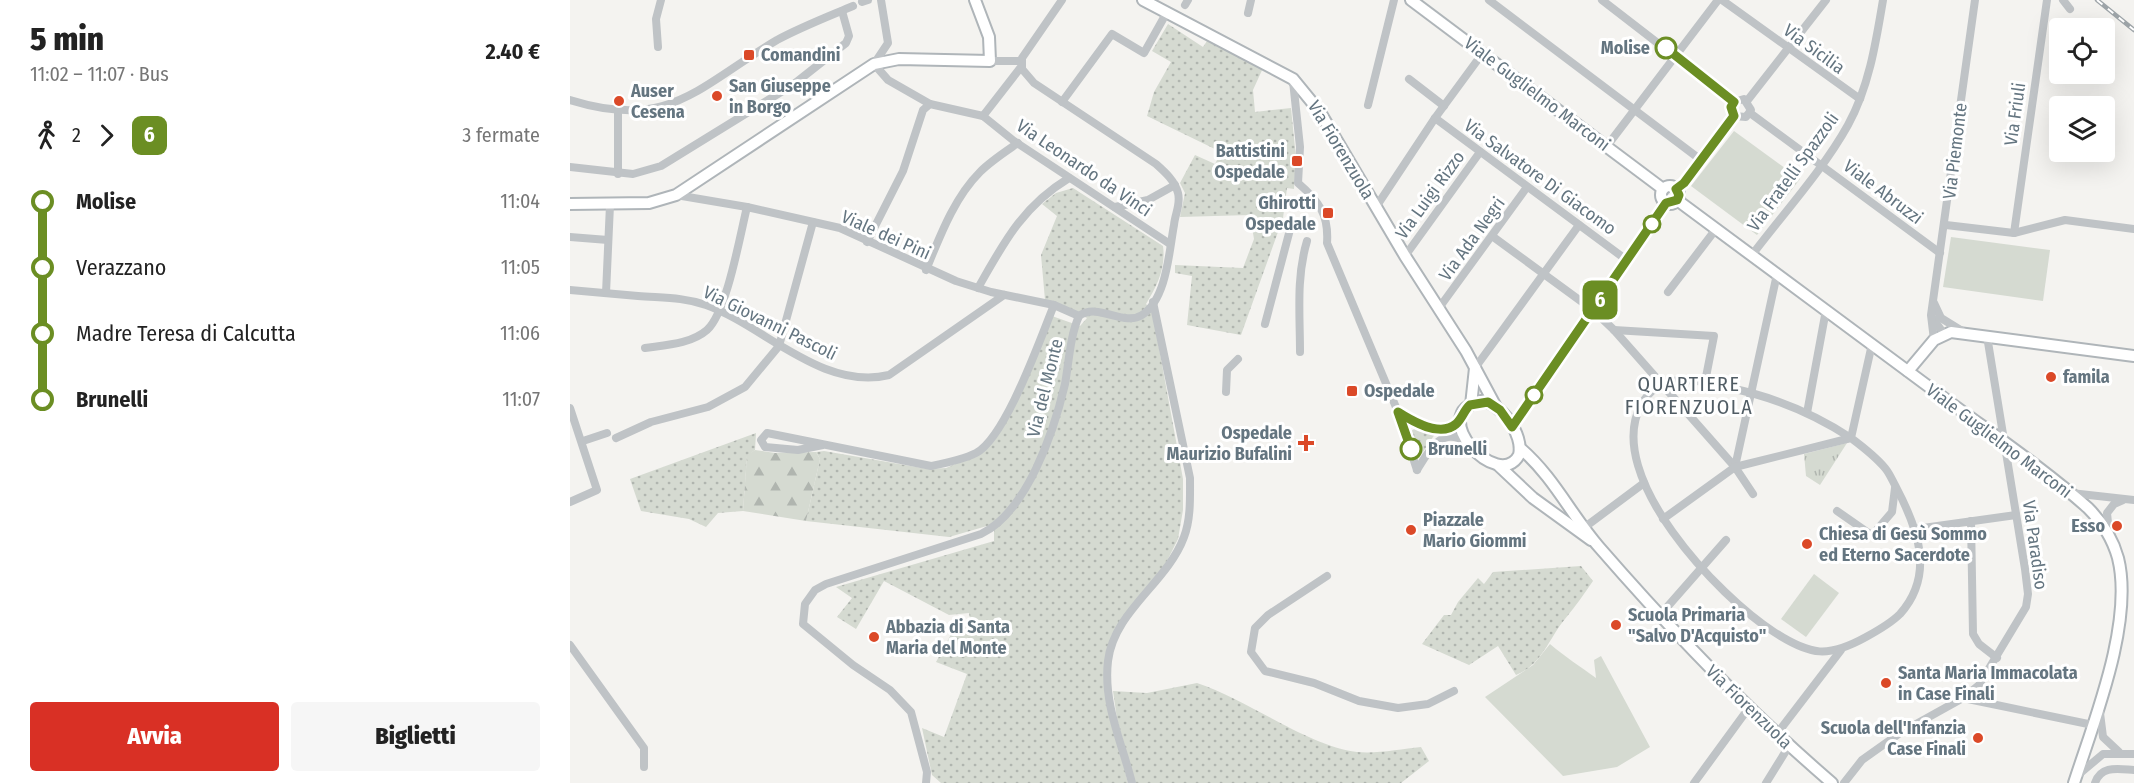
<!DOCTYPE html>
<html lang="it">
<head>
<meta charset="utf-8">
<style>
  :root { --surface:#fff; --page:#f6f6f6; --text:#222; --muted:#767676; --accent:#d93025 }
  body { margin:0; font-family:"Fira Sans Condensed",sans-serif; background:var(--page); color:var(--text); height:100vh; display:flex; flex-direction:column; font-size:22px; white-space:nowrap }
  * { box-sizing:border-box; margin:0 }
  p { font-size:20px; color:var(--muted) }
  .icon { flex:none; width:33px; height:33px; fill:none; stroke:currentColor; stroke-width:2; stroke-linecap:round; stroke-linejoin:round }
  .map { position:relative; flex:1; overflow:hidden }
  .side { display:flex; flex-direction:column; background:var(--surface); width:570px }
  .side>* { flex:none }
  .badge { padding:0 12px; border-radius:9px; font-size:21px; line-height:39px }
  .fabs { position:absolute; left:1479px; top:18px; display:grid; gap:12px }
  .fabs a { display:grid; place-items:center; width:66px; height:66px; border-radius:6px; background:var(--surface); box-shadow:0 6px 24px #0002; font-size:30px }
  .map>.badge { position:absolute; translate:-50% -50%; box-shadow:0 0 0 3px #fff }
  .legs { display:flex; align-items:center; gap:9px; height:66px; padding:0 30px; font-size:20px }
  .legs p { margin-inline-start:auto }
  .head { display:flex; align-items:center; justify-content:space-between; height:102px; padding:0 30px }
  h1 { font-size:33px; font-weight:800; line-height:45px }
  .cta { display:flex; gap:12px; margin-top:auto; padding:12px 30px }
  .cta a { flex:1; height:69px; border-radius:6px; background:var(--accent); color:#fff; font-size:24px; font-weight:800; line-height:69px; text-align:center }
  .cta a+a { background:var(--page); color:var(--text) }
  ul { padding:0 30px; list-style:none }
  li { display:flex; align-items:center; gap:21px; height:66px; font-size:22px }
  li i { display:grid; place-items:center; width:9px; height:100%; margin:0 8px; background:currentColor }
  li i::after { content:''; width:15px; height:15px; margin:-8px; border:4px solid; border-radius:50%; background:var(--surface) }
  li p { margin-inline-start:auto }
  li:first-child i { background:linear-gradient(#0000 50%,currentColor 0) }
  li:last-child i { background:linear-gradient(currentColor 50%,#0000 0) }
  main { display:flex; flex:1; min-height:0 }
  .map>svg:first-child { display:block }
</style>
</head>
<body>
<main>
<section class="side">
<div class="head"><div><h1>5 min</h1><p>11:02 – 11:07 · Bus</p></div><b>2.40 €</b></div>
<div class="legs"><svg class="icon" aria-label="walk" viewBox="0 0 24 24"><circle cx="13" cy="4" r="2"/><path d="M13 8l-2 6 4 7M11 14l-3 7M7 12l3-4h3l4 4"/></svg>2<svg class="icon" aria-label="forward" viewBox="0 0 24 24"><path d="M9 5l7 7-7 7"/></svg><b class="badge" style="background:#6b8e23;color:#fff">6</b><p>3 fermate</p></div>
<ul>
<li><i style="color:#6b8e23"></i><b>Molise</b><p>11:04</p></li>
<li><i style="color:#6b8e23"></i><span>Verazzano</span><p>11:05</p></li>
<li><i style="color:#6b8e23"></i><span>Madre Teresa di Calcutta</span><p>11:06</p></li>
<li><i style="color:#6b8e23"></i><b>Brunelli</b><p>11:07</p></li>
</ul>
<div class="cta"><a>Avvia</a><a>Biglietti</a></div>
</section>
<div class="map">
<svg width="1564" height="783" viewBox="0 0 1564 783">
  <defs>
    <pattern id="grass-dots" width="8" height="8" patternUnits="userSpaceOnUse" patternTransform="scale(1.5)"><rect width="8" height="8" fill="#d5dad1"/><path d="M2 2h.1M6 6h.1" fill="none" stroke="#b0b5af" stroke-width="1.8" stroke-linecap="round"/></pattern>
    <pattern id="forest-firs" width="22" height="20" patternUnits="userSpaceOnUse" patternTransform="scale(1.5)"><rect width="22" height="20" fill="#d5dad1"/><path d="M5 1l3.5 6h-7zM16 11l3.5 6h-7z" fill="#b0b5af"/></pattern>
    <pattern id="park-tufts" width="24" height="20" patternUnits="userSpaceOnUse" patternTransform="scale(1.5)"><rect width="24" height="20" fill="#d5dad1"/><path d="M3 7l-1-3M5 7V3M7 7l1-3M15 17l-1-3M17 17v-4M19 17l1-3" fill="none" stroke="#b0b5af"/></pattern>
  </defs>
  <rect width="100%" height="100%" fill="#f4f3f0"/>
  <g fill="url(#grass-dots)">
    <polygon points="598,24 633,47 637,41 693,68 683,90 685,112 721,108 726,158 724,189 717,188 713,218 671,335 617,325 622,276 605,273 605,265 673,268 684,239 680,215 610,217 615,193 610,183 625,155 645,164 651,152 577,116 584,92 601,62 582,51"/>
    <path d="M503,188L593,246C596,268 587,286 576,304L582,310L613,479V510L608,539L594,567L541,637L540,712L558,783H371L362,775L352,728L374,737L397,674L366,662L385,627L401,625L399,613L379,615L314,581L286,629L267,617L282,598L266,587L424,541V531L417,526L379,537L236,521L250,459L246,452L254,451L358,469L376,468L413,452L433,427L482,316L510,326L517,318L475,300L471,255L487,216L472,204L486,193Z"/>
    <polygon points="846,428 865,434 849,458 841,431"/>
    <polygon points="186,433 185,450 177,456 173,511 148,513 136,527 119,519 71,511 60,479"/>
    <path d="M1011,566L1023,581C1014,594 1005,607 995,619C979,638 972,665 946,675L928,646L899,665L852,644L874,615H881L888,602L908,578L914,584L923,572Z"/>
    <path d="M627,683C679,700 737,746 787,752C807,754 831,749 851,747L859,761L831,783H565L547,719L543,691L577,693Z"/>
  </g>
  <polygon fill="url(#forest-firs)" points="185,450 205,453 246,452 250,459 236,521 173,511 177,455"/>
  <polygon fill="url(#park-tufts)" points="1277,443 1250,485 1236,476 1234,454"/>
  <g fill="#d5dad1">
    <polygon points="1164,131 1230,179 1187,235 1121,186"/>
    <polygon points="1381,237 1480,250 1473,301 1373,287"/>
    <polygon points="1244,574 1269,593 1236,637 1211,619"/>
    <path d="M980,644C995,657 1010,666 1026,678L1024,660L1031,656L1080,747L1047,767L993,776L915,697L963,665Z"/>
  </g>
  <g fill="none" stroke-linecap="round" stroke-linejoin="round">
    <g stroke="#afb5b9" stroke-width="14">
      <g id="secondary">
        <polyline points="573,0 723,79 750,112 835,256 896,351 925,405"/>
        <polyline points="841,0 1093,189"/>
        <circle cx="1100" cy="195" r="9"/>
        <path d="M1107,200C1195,265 1282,330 1370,395C1418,431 1473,468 1518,508C1532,522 1543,540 1548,558C1564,622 1524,721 1504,783"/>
        <polyline points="0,204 79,203 106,195 304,64 329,59 420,61 419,37 405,0"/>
        <polyline points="1338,371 1364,340 1381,332 1564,356"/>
        <path d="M911,401C931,402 954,435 949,455C929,493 854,413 911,401Z"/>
        <polyline points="901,405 905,368"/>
        <path d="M950,448C984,477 1001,515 1029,547C1102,631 1178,711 1262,783"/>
        <polyline points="929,466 963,498 1021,540"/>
      </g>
    </g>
    <g stroke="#bfc3c6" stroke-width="8">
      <polyline points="311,0 318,43 304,64 318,80 360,104"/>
      <polyline points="919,0 1131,160"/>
      <polyline points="1032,0 1164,102"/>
      <polyline points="1152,0 1290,99"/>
      <polyline points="1493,0 1500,9"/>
      <polyline points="292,2 298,0"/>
      <polyline points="615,5 618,0"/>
      <polyline points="678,13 681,0"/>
      <polyline points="88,47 86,19 91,0"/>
      <polyline points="420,61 451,61"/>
      <polyline points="839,79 874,106"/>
      <path d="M723,81L730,147L728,183C749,201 759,215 757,243L828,412L847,470"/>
      <path d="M0,100C100,131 127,87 207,40C231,27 257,17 283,6"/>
      <polyline points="1177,101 1256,0"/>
      <polyline points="492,102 542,34 574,53 597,12"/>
      <polyline points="1164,102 1174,99 1181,110 1176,117 1164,116"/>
      <polyline points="798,105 824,0"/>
      <polyline points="48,111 48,174"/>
      <polyline points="1180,113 1370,253"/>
      <polyline points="413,116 451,67"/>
      <polyline points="865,118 1058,261"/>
      <polyline points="1037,146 1148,0"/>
      <polyline points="0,167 63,174 91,166 224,84 276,43 279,36 272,11"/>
      <polyline points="1106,189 1114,183 1164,116"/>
      <polyline points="106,195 177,207 270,228 386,281 421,292 484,305 509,316"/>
      <polyline points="545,207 578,200 605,185"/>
      <polyline points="806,207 865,118 912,54"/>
      <polyline points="1376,225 1444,233 1495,220 1564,229"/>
      <polyline points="1444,233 1477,0"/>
      <polyline points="922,236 1023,310 1044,330 1165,467 1183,494"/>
      <polyline points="0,237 38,240"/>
      <polyline points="297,242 333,171 353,110 360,104 413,116 444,141 600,244"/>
      <path d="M1182,255C1213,214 1253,170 1278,125C1299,87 1306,42 1313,0"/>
      <polyline points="835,256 910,152"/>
      <path d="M356,270C370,236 384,198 410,172C421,161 435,152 448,143"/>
      <path d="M408,288C434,242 453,206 499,178"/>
      <path d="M0,290C23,292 45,294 68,296C92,298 113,297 136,305C193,325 252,391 319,375L434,295"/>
      <polyline points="1098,292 1146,229"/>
      <polyline points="36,293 40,205"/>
      <polyline points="1364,303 1371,318 1392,331"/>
      <polyline points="869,308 957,187"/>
      <polyline points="1362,317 1374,334"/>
      <polyline points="695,324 722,222"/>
      <polyline points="1044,330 1144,336 1135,382"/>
      <polyline points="1364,340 1361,315 1405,0"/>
      <path d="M75,348C96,345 121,344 137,330C157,312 170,235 177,207"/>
      <path d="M730,352C730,314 726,278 737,241"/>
      <polyline points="905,368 1009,225"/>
      <polyline points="656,392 657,370 668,359"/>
      <polyline points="0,408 27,490 0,502"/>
      <path d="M828,412C845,423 864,432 884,426L891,418"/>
      <polyline points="1237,413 1256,310"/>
      <polyline points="942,427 1096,203"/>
      <polyline points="46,438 81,422 138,407 175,387 209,346 243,222"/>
      <polyline points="13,441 37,433"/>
      <path d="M253,445L228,450L195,447L191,440L197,433L361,466C376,463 392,460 406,453C436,437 470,339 484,305"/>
      <polyline points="1165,467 1207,274"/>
      <path d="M847,470C858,452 872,425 895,442"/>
      <polyline points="1501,493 1564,500"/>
      <polyline points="1267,511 1300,534 1304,533 1322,512 1325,488"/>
      <path d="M1093,519L1165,467L1281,438C1293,447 1305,456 1315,468C1320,474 1322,480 1326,487C1347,527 1366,574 1330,614C1321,623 1307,631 1296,637C1258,658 1241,656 1204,632C1149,597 1033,476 1071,405C1091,369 1127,380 1160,388C1204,397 1243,413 1281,438L1302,344"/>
      <polyline points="1401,521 1403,634 1409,644 1427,658"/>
      <polyline points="1015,527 1074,483"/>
      <polyline points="1346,529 1446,515"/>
      <polyline points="1539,533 1537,513 1544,504 1553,500"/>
      <polyline points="757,576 698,615 685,628 681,652 695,671 744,683 789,701 828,708 858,704 884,691"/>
      <polyline points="1091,614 1156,540"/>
      <polyline points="0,645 74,748 74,767"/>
      <polyline points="1393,698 1523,725"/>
      <polyline points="1530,713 1533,737 1549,752"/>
      <polyline points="1206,735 1271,650"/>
      <polyline points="1508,775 1533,754 1564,754"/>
      <path d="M356,783L357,772L341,712L320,690L283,665L233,624L235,604L245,590L256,584L411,534C457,512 484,431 495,384C499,362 500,336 509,316C528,302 554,327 572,315C597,299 599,251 604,225C605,214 611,204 608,193C605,181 595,172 586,164L464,83L452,69V58L492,0"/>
      <path d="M562,783C552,743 533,704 538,661C544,611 597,583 614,537C621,519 620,497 620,478L583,302"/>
      <polyline points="1124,783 1178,709"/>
      <polyline points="1196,783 1219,746"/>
      <polyline points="1274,783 1292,760 1330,733 1393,698 1409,685 1456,607 1458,594 1455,569 1417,336"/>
      <path d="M1525,783C1531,765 1548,769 1564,770"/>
    </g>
    <use href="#secondary" stroke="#fff" stroke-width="10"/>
    <g stroke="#9ea5a9" stroke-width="4.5">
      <polyline id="rail" points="1527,0 1564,30"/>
    </g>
    <use href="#rail" stroke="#fff" stroke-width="2" stroke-dasharray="7" stroke-linecap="butt"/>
  </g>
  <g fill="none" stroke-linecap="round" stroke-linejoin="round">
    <g stroke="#fff" stroke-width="14">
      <path id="line-1" d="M841,449L828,412C842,421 870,438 886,424C892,419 894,410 900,405L918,402L930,410L942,427L1096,203L1107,200L1109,195L1106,189L1114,183L1164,116L1161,107L1164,102L1096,48"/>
    </g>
    <use href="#line-1" stroke="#6b8e23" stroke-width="9"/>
  </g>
  <g fill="#fff" stroke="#6b8e23" stroke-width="3">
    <circle cx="1096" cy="48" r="10"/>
    <circle cx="1082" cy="224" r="8"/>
    <circle cx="964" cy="395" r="8"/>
    <circle cx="841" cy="449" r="10"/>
  </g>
  <g fill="#db4928" stroke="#fff" stroke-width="2">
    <rect x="173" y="49" width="12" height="12" rx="3"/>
    <circle cx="147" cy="96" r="6"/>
    <circle cx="49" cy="101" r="6"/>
    <rect x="721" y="155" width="12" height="12" rx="3"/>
    <rect x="752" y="207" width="12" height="12" rx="3"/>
    <circle cx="1481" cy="377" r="6"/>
    <rect x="776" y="385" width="12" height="12" rx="3"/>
    <path d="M733 434h6v6h6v6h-6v6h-6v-6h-6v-6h6z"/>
    <circle cx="1547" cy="526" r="6"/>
    <circle cx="841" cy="530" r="6"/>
    <circle cx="1237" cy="544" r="6"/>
    <circle cx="1046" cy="625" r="6"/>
    <circle cx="304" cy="637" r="6"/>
    <circle cx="1316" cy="683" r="6"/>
    <circle cx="1408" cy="738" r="6"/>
  </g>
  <g text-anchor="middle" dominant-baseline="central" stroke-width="6" stroke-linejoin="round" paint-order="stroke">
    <g font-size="18" font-weight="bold" fill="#647580" stroke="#fff" text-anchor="end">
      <text x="1080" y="48">Molise</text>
      <text x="858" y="449" text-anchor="start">Brunelli</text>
    </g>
    <g font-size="18" fill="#647580" stroke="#fff">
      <text transform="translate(1244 49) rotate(36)">Via Sicilia</text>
      <text transform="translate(967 94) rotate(37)">Viale Guglielmo Marconi</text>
      <text transform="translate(1445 114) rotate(-82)">Via Friuli</text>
      <text transform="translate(771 150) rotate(59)">Via Fiorenzuola</text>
      <text transform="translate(1385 151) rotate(-83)">Via Piemonte</text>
      <text transform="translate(514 168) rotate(34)">Via Leonardo da Vinci</text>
      <text transform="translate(1223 172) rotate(-54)">Via Fratelli Spazzoli</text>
      <text transform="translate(970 177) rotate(36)">Via Salvatore Di Giacomo</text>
      <text transform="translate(1313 192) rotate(37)">Viale Abruzzi</text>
      <text transform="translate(860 195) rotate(-54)">Via Luigi Rizzo</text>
      <text transform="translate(316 235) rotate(24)">Viale dei Pini</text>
      <text transform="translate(902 239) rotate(-54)">Via Ada Negri</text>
      <text transform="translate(200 323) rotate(26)">Via Giovanni Pascoli</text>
      <text transform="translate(475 388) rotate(-76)">Via del Monte</text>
      <text transform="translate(1429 441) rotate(37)">Viale Guglielmo Marconi</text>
      <text transform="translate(1465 545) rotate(82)">Via Paradiso</text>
      <text transform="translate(1179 707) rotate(44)">Via Fiorenzuola</text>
    </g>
    <g font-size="18" font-weight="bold" fill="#647580" stroke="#fff" text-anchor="start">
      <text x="191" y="55">Comandini</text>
      <text x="159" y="86">San Giuseppe<tspan x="159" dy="21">in Borgo</tspan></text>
      <text x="61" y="91">Auser<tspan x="61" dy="21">Cesena</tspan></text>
      <text x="715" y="151" text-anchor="end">Battistini<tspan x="715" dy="21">Ospedale</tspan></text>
      <text x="746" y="203" text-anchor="end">Ghirotti<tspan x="746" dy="21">Ospedale</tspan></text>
      <text x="1493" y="377">famila</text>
      <text x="794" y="391">Ospedale</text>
      <text x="722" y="433" text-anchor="end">Ospedale<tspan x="722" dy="21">Maurizio Bufalini</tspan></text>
      <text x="853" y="520">Piazzale<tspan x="853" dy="21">Mario Giommi</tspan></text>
      <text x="1535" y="526" text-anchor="end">Esso</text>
      <text x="1249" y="534">Chiesa di Gesù Sommo<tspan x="1249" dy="21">ed Eterno Sacerdote</tspan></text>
      <text x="1058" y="615">Scuola Primaria<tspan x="1058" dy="21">"Salvo D'Acquisto"</tspan></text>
      <text x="316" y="627">Abbazia di Santa<tspan x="316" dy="21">Maria del Monte</tspan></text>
      <text x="1328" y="673">Santa Maria Immacolata<tspan x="1328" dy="21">in Case Finali</tspan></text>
      <text x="1396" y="728" text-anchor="end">Scuola dell'Infanzia<tspan x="1396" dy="21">Case Finali</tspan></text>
    </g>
    <g font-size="20" letter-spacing="1.5" fill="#515d65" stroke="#fff">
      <text x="1119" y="384">QUARTIERE<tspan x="1119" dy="23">FIORENZUOLA</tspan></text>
    </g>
  </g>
</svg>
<div class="fabs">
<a><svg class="icon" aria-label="locate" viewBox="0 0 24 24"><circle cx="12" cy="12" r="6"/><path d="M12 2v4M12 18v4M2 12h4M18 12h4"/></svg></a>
<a><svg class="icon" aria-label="layers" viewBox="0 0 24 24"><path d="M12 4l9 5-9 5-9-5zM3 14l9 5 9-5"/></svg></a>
</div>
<b class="badge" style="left:1030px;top:300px;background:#6b8e23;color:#fff">6</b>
</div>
</main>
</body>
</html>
